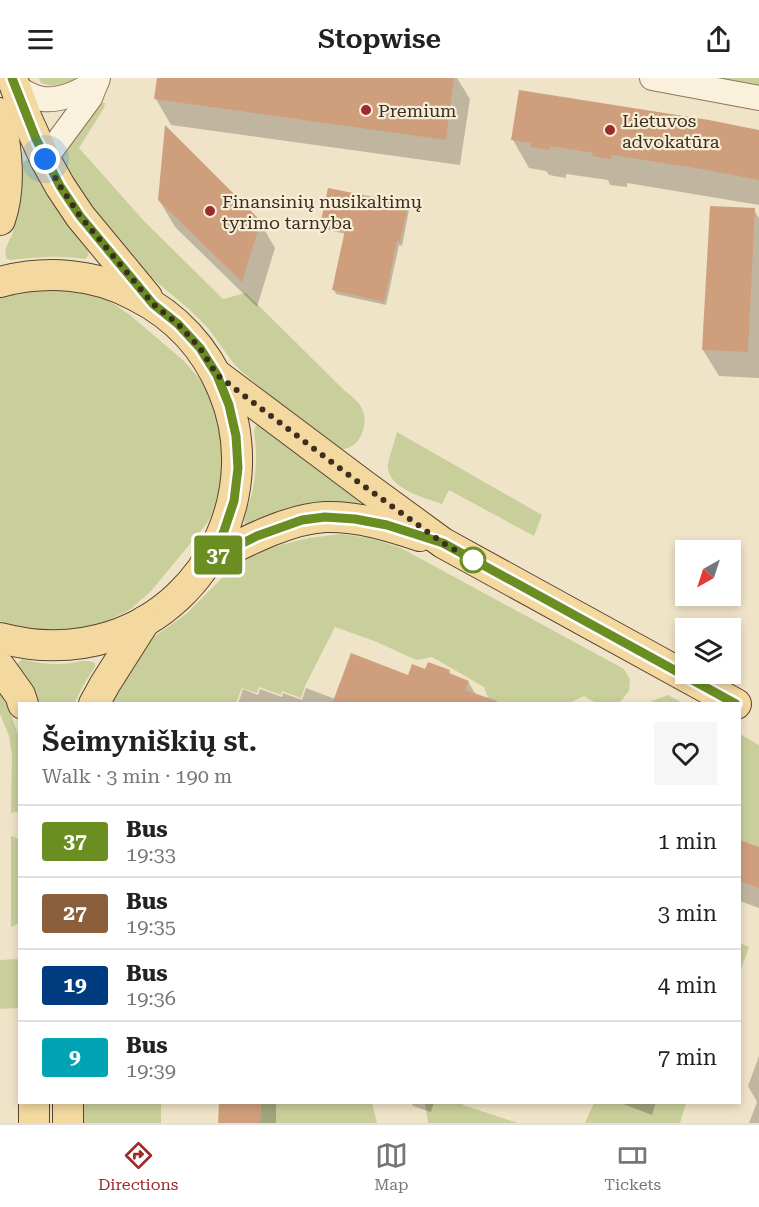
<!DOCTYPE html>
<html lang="en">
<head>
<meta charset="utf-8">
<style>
  :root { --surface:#fff; --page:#f6f6f6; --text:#222; --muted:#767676; --line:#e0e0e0; --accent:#9e2a2b }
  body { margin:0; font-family:"Roboto Serif",serif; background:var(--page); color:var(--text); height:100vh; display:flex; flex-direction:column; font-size:22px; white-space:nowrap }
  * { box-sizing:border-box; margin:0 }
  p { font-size:20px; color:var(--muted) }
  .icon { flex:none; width:33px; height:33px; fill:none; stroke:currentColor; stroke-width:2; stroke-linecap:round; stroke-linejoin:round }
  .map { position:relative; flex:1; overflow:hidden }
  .drawer { position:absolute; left:18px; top:624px; width:723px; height:402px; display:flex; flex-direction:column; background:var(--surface); border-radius:0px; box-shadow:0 3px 9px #0003 }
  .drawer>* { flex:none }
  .badge { padding:0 12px; border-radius:4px; font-size:21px; line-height:39px }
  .needle { width:39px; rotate:219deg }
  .tools { position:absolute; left:675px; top:462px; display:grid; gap:12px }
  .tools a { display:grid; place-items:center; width:66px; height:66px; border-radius:0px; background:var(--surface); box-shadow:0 3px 9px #0003; font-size:30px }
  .you { position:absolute; width:30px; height:30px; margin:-15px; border:4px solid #fff; border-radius:50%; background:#1a73e8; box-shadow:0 0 0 9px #1a73e833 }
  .map>.badge { position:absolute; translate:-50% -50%; box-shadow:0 0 0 3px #fff }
  .round { display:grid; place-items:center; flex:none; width:63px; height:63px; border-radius:0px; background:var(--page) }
  .head { display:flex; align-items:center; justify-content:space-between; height:102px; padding:0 24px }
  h1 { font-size:28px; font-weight:600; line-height:45px }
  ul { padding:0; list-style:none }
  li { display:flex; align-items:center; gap:18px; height:72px; padding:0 24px; border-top:2px solid var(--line) }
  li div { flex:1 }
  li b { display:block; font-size:22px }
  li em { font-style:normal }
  li .badge { min-width:66px; font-weight:700; text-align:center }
  header { display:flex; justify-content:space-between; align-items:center; height:78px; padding:0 24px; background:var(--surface); font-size:27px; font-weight:600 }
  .menu { display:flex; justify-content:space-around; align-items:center; height:84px; border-top:2px solid var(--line); background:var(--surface); font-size:16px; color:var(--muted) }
  .menu a { display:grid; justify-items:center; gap:3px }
  .menu .on { color:var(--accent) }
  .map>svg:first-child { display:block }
</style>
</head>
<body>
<header><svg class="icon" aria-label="menu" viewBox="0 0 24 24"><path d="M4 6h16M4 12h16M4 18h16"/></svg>Stopwise<svg class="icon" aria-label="share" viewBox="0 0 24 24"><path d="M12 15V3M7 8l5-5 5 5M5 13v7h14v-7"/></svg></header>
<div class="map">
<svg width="759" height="1045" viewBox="0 0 759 1045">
  <rect width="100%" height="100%" fill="#f0e4c8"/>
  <g fill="#c9cf9b">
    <path d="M39,0H75C65,10 53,9 41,5Z"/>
    <polygon points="701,0 759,0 759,11"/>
    <path d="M97,24L105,25L104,30L79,70L144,143L223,221L246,215L344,312C351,318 360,324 363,333C368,346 361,369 344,371C339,371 335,369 330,368L241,293L234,286L208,250L190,232L152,200L99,142L64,89L63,79Z"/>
    <path d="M26,82L31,83L61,134L87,171L89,177L85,181C60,177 36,179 11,182L7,181C2,171 10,164 13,154C20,132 21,108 23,85Z"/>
    <polygon points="46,207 99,218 114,226 130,237 184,283 203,305 219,336 225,392 216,428 208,444 152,512 131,531 104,545 90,550 54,555 23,551 0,543 0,217"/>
    <path d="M259,346L363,425L362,428L249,447L245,446C242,437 249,427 251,419C257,398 257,373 254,352L256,348Z"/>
    <path d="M397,354L542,437L534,458L449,412L442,426C425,420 385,410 388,386C390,376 394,365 397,354Z"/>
    <polygon points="341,456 370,460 401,470 624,591 630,601 629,613 621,623 616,625 596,625 584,618 569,625 486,625 488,620 484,609 432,579 416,582 377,564 335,549 305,608 301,620 282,613 281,617 259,609 257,615 242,610 236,625 106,626 151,561 186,536 226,496 245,482 268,470 309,460"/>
    <path d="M22,581C35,585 47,586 61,586C72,586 85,580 95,585V589L84,606L74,626L37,625L16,589L17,586Z"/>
    <polygon points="0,614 10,634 19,659 19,733 11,735 12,678 9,658 0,636"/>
    <polygon points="668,617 683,625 650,625 652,623"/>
    <polygon points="740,656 759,667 759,769 740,762"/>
    <polygon points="11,758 15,759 19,762 20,844 16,847 11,849"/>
    <polygon points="740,865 749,869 740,894"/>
    <polygon points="17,881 20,884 19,930 0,931 0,882"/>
    <polygon points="261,1024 372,1025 377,1045 260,1045"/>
    <rect x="79" y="1025" width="82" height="20"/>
    <polygon points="425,1025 463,1025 463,1027 518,1045 428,1045"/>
    <polygon points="594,1025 594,1024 686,1025 680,1045 585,1045"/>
  </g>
  <g fill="#0003">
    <polygon points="158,0 457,0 470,21 460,87 171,47 156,21"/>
    <polygon points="759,54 759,127 627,105 627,109 610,107 608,102 566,96 566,100 549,97 546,93 529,90 513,62"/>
    <polygon points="159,122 260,144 275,170 257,229 175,149"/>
    <polygon points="407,128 409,132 402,168 399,167 386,227 336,216 334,212 346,156 324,151 322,147"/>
    <polygon points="754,132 759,140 759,300 719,298 703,272"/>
    <polygon points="426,593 449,594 451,597 468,604 482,626 238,626 243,611 258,617 260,611 282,619 283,615 302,622 306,610 335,621"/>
    <polygon points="740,763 759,770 759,830 740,823"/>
    <polygon points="759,978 759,1045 749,1045 757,1024 748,1008"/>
    <polygon points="221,1024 276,1024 276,1045 220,1045"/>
    <polygon points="411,1024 434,1024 431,1034 413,1028"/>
    <polygon points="618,1024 656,1024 652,1037"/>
  </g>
  <g fill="#cf9f7d">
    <polygon points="157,0 454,0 446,62 154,21"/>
    <polygon points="519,12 709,42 759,52 759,102 701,91 612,77 611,81 592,78 593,75 550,68 550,72 531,69 531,65 511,62"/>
    <polygon points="165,47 260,142 260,146 242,204 158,122"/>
    <polygon points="328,110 408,126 400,164 397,163 384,224 332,212 345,152 320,147"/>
    <polygon points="710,128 755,130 748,274 702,272"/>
    <polygon points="351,575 408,597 412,586 425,591 428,584 450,592 449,595 469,603 465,612 497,623 497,626 332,626"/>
    <polygon points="740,762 759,769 759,810 740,803"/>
    <polygon points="219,1024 261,1024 260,1045 218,1045"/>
  </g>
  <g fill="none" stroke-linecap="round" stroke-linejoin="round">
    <g stroke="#8d765c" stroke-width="26">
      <g id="minor">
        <polyline points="652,0 759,20"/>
        <path d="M16,9C24,14 33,20 43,21C63,23 81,13 97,3"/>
        <polyline points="45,81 90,20 98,0"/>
      </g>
    </g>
    <g stroke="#5b4430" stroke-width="32">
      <g id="major">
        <polyline points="12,0 27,41 45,81 60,108 80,138 147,219"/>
        <path d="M0,35C6,71 12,107 0,142"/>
        <path d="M0,204C45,192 94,195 136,218C176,238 206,271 223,312C264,409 212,525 112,558C75,570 37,570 0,560"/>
        <polyline points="217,297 365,408 443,465 736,626"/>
        <path d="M209,482C243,465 287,441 325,439C358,438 390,448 420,458"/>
        <polyline points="0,589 20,617 23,626"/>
        <polyline points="94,626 105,606 145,543"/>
        <polyline points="34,1045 34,1024"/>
        <polyline points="68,1045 68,1024"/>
      </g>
    </g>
    <use href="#minor" stroke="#faf1dc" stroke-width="24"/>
    <use href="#major" stroke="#f3d9a0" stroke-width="30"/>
  </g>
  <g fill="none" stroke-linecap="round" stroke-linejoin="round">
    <g stroke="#fff" stroke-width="14">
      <polyline id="line" points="12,0 36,61 60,108 80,138 153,226 178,246 200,270 217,297 229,327 236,358 238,390 234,423 224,453 209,482 257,458 302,442 325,439 355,441 387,447 443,465 736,626"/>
    </g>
    <use href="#line" stroke="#6b8e23" stroke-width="9"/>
    <polyline stroke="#3d2e20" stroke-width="6" stroke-dasharray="0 10.8" points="45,81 60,108 80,138 153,226 178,246 200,270 217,297 350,398 443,465 482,487 473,482"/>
  </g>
  <g fill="#9e2a2b" stroke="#f7eed8" stroke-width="2">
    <circle cx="366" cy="32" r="6"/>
    <circle cx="610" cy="52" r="6"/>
    <circle cx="210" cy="133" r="6"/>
  </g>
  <circle fill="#fff" stroke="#6b8e23" stroke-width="3" cx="473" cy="482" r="12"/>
  <g text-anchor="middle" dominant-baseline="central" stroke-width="4.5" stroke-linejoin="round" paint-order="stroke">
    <g font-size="18" fill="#3d2e20" stroke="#f7eed8" text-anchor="start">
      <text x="378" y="32">Premium</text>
      <text x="622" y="42">Lietuvos<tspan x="622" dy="21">advokatūra</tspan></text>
      <text x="222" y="123">Finansinių nusikaltimų<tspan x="222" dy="21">tyrimo tarnyba</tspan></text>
    </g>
  </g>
</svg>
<div class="tools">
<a><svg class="needle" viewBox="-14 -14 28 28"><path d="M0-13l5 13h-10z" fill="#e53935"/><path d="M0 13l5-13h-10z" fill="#767676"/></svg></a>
<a><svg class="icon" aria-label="layers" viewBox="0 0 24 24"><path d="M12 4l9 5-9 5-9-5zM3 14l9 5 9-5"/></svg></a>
</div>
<div class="you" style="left:45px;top:81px"></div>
<b class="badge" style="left:218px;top:477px;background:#6b8e23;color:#fff">37</b>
<section class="drawer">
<div class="head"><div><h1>Šeimyniškių st.</h1><p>Walk · 3 min · 190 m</p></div><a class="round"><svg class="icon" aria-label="heart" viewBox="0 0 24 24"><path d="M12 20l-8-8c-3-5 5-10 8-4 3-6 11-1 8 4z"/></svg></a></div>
<ul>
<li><span class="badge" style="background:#6b8e23;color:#fff">37</span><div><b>Bus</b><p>19:33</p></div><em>1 min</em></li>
<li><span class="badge" style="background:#8b5e3c;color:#fff">27</span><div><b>Bus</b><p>19:35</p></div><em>3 min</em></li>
<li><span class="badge" style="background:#003b80;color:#fff">19</span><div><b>Bus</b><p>19:36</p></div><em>4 min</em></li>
<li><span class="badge" style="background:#00a3b4;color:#fff">9</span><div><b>Bus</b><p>19:39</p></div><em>7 min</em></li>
</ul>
</section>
</div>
<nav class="menu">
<a class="on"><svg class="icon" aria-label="directions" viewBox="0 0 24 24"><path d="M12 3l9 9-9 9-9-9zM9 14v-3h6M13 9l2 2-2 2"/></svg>Directions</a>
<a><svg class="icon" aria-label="map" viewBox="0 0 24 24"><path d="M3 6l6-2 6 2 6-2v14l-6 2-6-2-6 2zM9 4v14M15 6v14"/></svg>Map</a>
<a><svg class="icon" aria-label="tickets" viewBox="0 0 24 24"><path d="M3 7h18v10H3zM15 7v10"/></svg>Tickets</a>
</nav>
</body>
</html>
